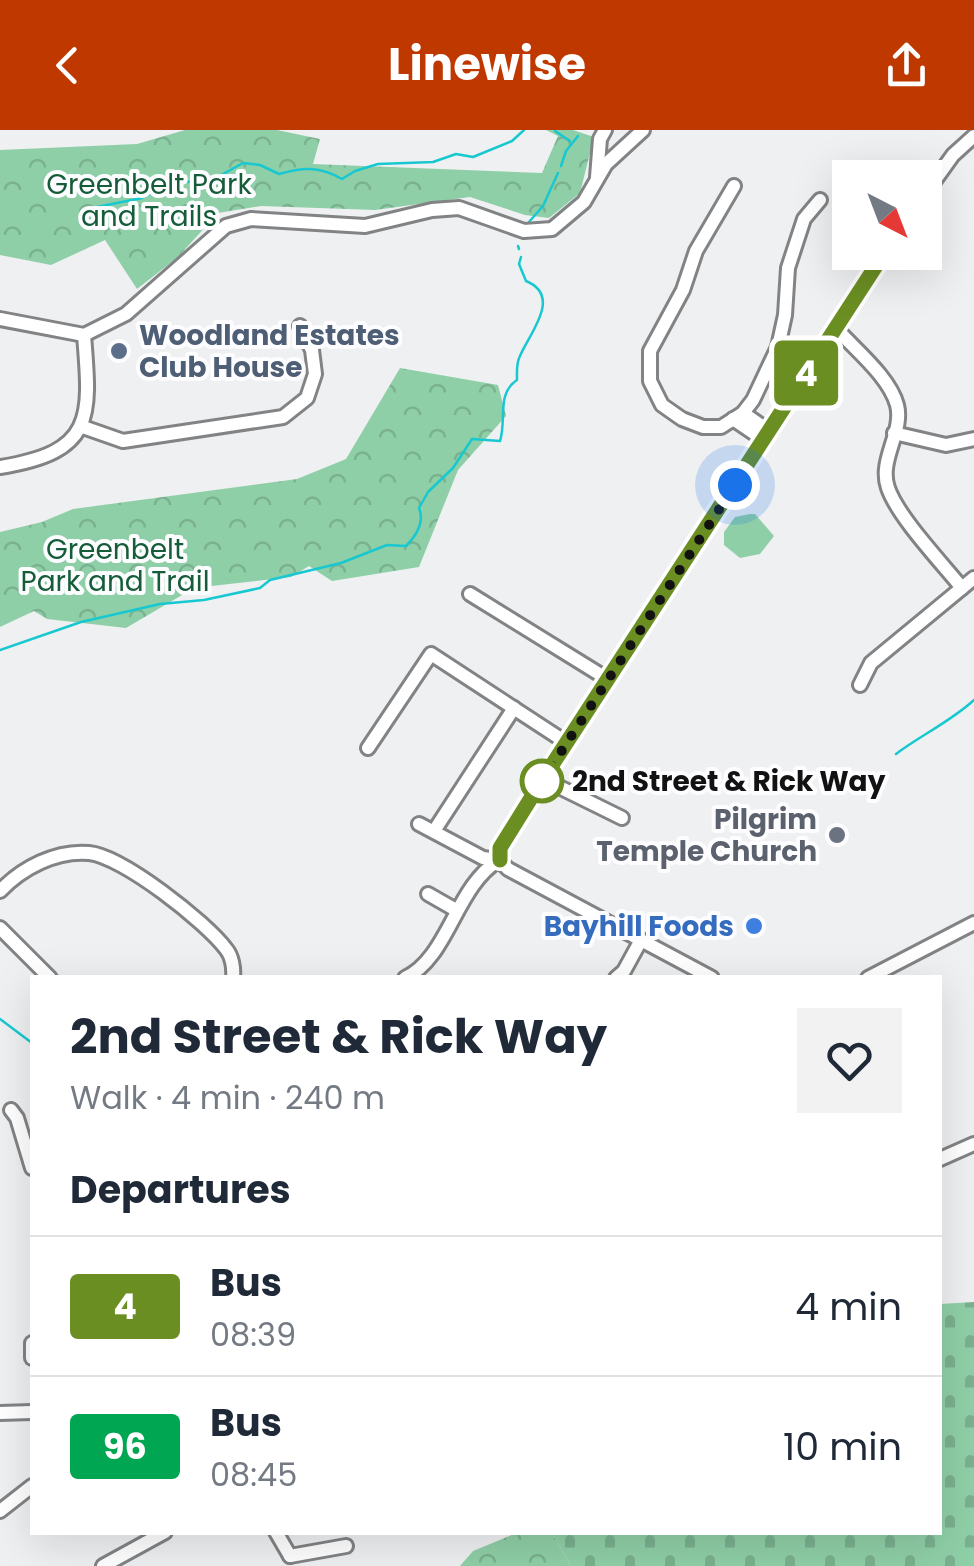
<!DOCTYPE html>
<html lang="en">
<head>
<meta charset="utf-8">
<style>
  :root { --surface:#fff; --page:#f2f2f3; --text:#1f2937; --muted:#747a83; --line:#e0e1e3; --accent:#bf3800 }
  body { margin:0; font-family:Poppins,sans-serif; background:var(--page); color:var(--text); height:100vh; display:flex; flex-direction:column; font-size:38px; white-space:nowrap }
  * { box-sizing:border-box; margin:0 }
  p { font-size:32px; color:var(--muted) }
  .icon { flex:none; width:55px; height:55px; fill:none; stroke:currentColor; stroke-width:2; stroke-linecap:round; stroke-linejoin:round }
  .map { position:relative; flex:1; overflow:hidden }
  .details { position:absolute; left:30px; top:845px; width:912px; height:560px; display:flex; flex-direction:column; background:var(--surface); border-radius:0px; box-shadow:0 10px 40px #0002 }
  .details>* { flex:none }
  .badge { padding:0 20px; border-radius:8px; font-size:35px; line-height:65px }
  .needle { width:65px; rotate:138deg }
  .tools { position:absolute; left:832px; top:30px; display:grid; gap:20px }
  .tools a { display:grid; place-items:center; width:110px; height:110px; border-radius:0px; background:var(--surface); box-shadow:0 10px 40px #0002; font-size:50px }
  .you { position:absolute; width:50px; height:50px; margin:-25px; border:8px solid #fff; border-radius:50%; background:#1a73e8; box-shadow:0 0 0 15px #1a73e833 }
  .map>.badge { position:absolute; translate:-50% -50%; box-shadow:0 0 0 5px #fff }
  h2 { padding:0 40px; font-size:38px; line-height:90px }
  .round { display:grid; place-items:center; flex:none; width:105px; height:105px; border-radius:0px; background:var(--page) }
  .overview { display:flex; align-items:center; justify-content:space-between; height:170px; padding:0 40px }
  h1 { font-size:48px; font-weight:700; line-height:75px }
  ul { padding:0; list-style:none }
  li { display:flex; align-items:center; gap:30px; height:140px; padding:0 40px; border-top:2px solid var(--line) }
  li div { flex:1 }
  li b { display:block; font-size:38px }
  li em { font-style:normal }
  li .badge { min-width:110px; font-weight:700; text-align:center }
  header { display:flex; justify-content:space-between; align-items:center; height:130px; padding:0 40px; background:var(--accent); color:#fff; font-size:45px; font-weight:700 }
  .map>svg:first-child { display:block }
</style>
</head>
<body>
<header><svg class="icon" aria-label="back" viewBox="0 0 24 24"><path d="M15 5l-7 7 7 7"/></svg>Linewise<svg class="icon" aria-label="share" viewBox="0 0 24 24"><path d="M12 15V3M7 8l5-5 5 5M5 13v7h14v-7"/></svg></header>
<div class="map">
<svg width="974" height="1436" viewBox="0 0 974 1436">
  <defs>
    <pattern id="forest-crowns" width="20" height="18" patternUnits="userSpaceOnUse" patternTransform="scale(2.5)"><rect width="20" height="18" fill="#8fcfa7"/><path d="M2 6a3 3 0 1 1 6 0M12 15a3 3 0 1 1 6 0" fill="none" stroke="#7ab18f"/></pattern>
    <pattern id="cemetery-stones" width="16" height="16" patternUnits="userSpaceOnUse" patternTransform="scale(2.5)"><rect width="16" height="16" fill="#8fcfa7"/><path d="M2 7V4a2 2 0 0 1 4 0v3zM10 15v-3a2 2 0 0 1 4 0v3z" fill="#7ab18f"/></pattern>
  </defs>
  <rect width="100%" height="100%" fill="#eff0f2"/>
  <polygon fill="#8fcfa7" points="750,384 755,384 774,406 760,424 740,428 724,415 724,402 735,387"/>
  <g fill="url(#forest-crowns)">
    <polygon points="185,0 277,0 320,9 313,34 542,43 558,6 546,0 573,0 594,7 580,63 549,88 525,85 470,67 375,80 261,76 218,83 178,127 137,159 105,110 51,135 0,125 0,20 137,14"/>
    <polygon points="400,238 498,255 506,286 458,340 419,437 332,451 309,436 291,447 194,458 126,498 47,489 34,481 0,497 0,402 42,392 73,379 297,349 346,329"/>
    <polygon points="519,1402 552,1403 571,1436 460,1436 473,1421"/>
  </g>
  <polygon fill="url(#cemetery-stones)" points="974,1172 974,1436 571,1436 552,1403 940,1402 940,1174"/>
  <g fill="none" stroke-linecap="round" stroke-linejoin="round">
    <g stroke="#17c8d1" stroke-width="2.5">
      <polyline points="555,1 570,11"/>
      <polyline points="561,36 566,21 578,6"/>
      <path d="M82,80L142,68L169,54L214,49L243,33L260,35L279,44C303,37 319,36 342,49L355,41L378,34L433,32L456,24L473,27L512,11L524,0"/>
      <polyline points="529,92 543,76 558,43"/>
      <polyline points="518,116 519,119"/>
      <path d="M0,520L81,492L160,474L204,470L260,458L270,450L341,433L387,415L406,416C416,406 425,393 419,378L428,362L453,338L472,309L500,311C507,289 496,264 517,250C517,242 516,233 520,226C529,204 563,166 526,151L519,134L521,127"/>
      <path d="M896,624C921,605 950,592 974,570"/>
      <polyline points="0,889 32,913"/>
    </g>
    <g stroke="#828385" stroke-width="18">
      <g id="minor">
        <polyline points="597,47 600,9 605,0"/>
        <polyline points="734,56 696,121 683,160 650,221 650,251 662,275 682,289 703,297 721,297 743,283 753,270 778,217 785,185 788,138 804,89 820,70"/>
        <polyline points="925,64 953,25 974,6"/>
        <polyline points="0,189 84,205 126,184 226,96 251,89 365,96 432,80 459,78 524,101 552,99 584,72 606,34 643,0"/>
        <path d="M835,197C854,219 889,246 897,275C904,302 878,330 888,358C898,387 941,432 962,458"/>
        <polyline points="743,283 769,301"/>
        <polyline points="733,289 764,310"/>
        <polyline points="83,297 123,311 283,287 307,268 315,244 312,220 300,196"/>
        <polyline points="894,303 946,315 974,309"/>
        <path d="M0,337C94,322 91,289 84,205"/>
        <polyline points="470,464 609,550"/>
        <polyline points="860,555 871,533 974,448"/>
        <polyline points="368,618 431,524 567,613"/>
        <polyline points="543,649 622,688"/>
        <polyline points="419,694 483,728 499,730 508,739 712,848"/>
        <polyline points="434,701 514,578"/>
        <polyline points="499,730 500,718 541,652 885,122"/>
        <path d="M0,761C22,738 56,720 89,723C122,726 206,792 226,819C232,826 234,838 233,848"/>
        <polyline points="428,764 456,780"/>
        <polyline points="0,798 50,848"/>
        <path d="M405,848C449,827 455,757 499,730"/>
        <polyline points="616,848 624,841 641,810"/>
        <polyline points="868,848 974,793"/>
        <polyline points="11,980 17,988 32,1038"/>
        <polyline points="940,1029 974,1014"/>
        <polyline points="32,1213 32,1228"/>
        <polyline points="0,1283 32,1282"/>
        <polyline points="0,1381 32,1356"/>
        <polyline points="276,1402 290,1426"/>
        <polyline points="290,1426 346,1416"/>
        <polyline points="103,1436 165,1402"/>
      </g>
    </g>
    <use href="#minor" stroke="#fff" stroke-width="12"/>
  </g>
  <g fill="none" stroke-linecap="round" stroke-linejoin="round">
    <g stroke="#fff" stroke-width="22">
      <polyline id="line" points="500,730 500,718 541,652 885,122"/>
    </g>
    <use href="#line" stroke="#6b8e23" stroke-width="15"/>
    <polyline stroke="#121213" stroke-width="10" stroke-dasharray="0 18" points="542,651 735,355"/>
  </g>
  <circle fill="#5c6f8a" stroke="#fdfdff" stroke-width="4" cx="119" cy="221" r="10"/>
  <circle fill="#fff" stroke="#6b8e23" stroke-width="5" cx="542" cy="651" r="20"/>
  <circle fill="#6b7280" stroke="#fdfdff" stroke-width="4" cx="837" cy="705" r="10"/>
  <circle fill="#3f7fe0" stroke="#fdfdff" stroke-width="4" cx="754" cy="796" r="10"/>
  <g text-anchor="middle" dominant-baseline="central" stroke-width="8" stroke-linejoin="round" paint-order="stroke">
    <g font-size="28" fill="#145d38" stroke="#fdfdff">
      <text x="149" y="54">Greenbelt Park<tspan x="149" dy="32">and Trails</tspan></text>
      <text x="115" y="419">Greenbelt<tspan x="115" dy="32">Park and Trail</tspan></text>
    </g>
    <g font-size="28" font-weight="bold" fill="#4e5e75" stroke="#fdfdff" text-anchor="start">
      <text x="139" y="205">Woodland Estates<tspan x="139" dy="32">Club House</tspan></text>
    </g>
    <g font-size="28" font-weight="bold" fill="#121213" stroke="#fdfdff" text-anchor="start">
      <text x="572" y="651">2nd Street &amp; Rick Way</text>
    </g>
    <g font-size="28" font-weight="bold" fill="#5b616d" stroke="#fdfdff" text-anchor="end">
      <text x="817" y="689">Pilgrim<tspan x="817" dy="32">Temple Church</tspan></text>
    </g>
    <g font-size="28" font-weight="bold" fill="#366cbe" stroke="#fdfdff" text-anchor="end">
      <text x="734" y="796">Bayhill Foods</text>
    </g>
  </g>
</svg>
<div class="tools">
<a><svg class="needle" viewBox="-14 -14 28 28"><path d="M0-13l5 13h-10z" fill="#e53935"/><path d="M0 13l5-13h-10z" fill="#747a83"/></svg></a>
</div>
<div class="you" style="left:735px;top:355px"></div>
<b class="badge" style="left:806px;top:243px;background:#6b8e23;color:#fff">4</b>
<section class="details">
<div class="overview"><div><h1>2nd Street &amp; Rick Way</h1><p>Walk · 4 min · 240 m</p></div><a class="round"><svg class="icon" aria-label="heart" viewBox="0 0 24 24"><path d="M12 20l-8-8c-3-5 5-10 8-4 3-6 11-1 8 4z"/></svg></a></div>
<h2>Departures</h2>
<ul>
<li><span class="badge" style="background:#6b8e23;color:#fff">4</span><div><b>Bus</b><p>08:39</p></div><em>4 min</em></li>
<li><span class="badge" style="background:#00a651;color:#fff">96</span><div><b>Bus</b><p>08:45</p></div><em>10 min</em></li>
</ul>
</section>
</div>
</body>
</html>
